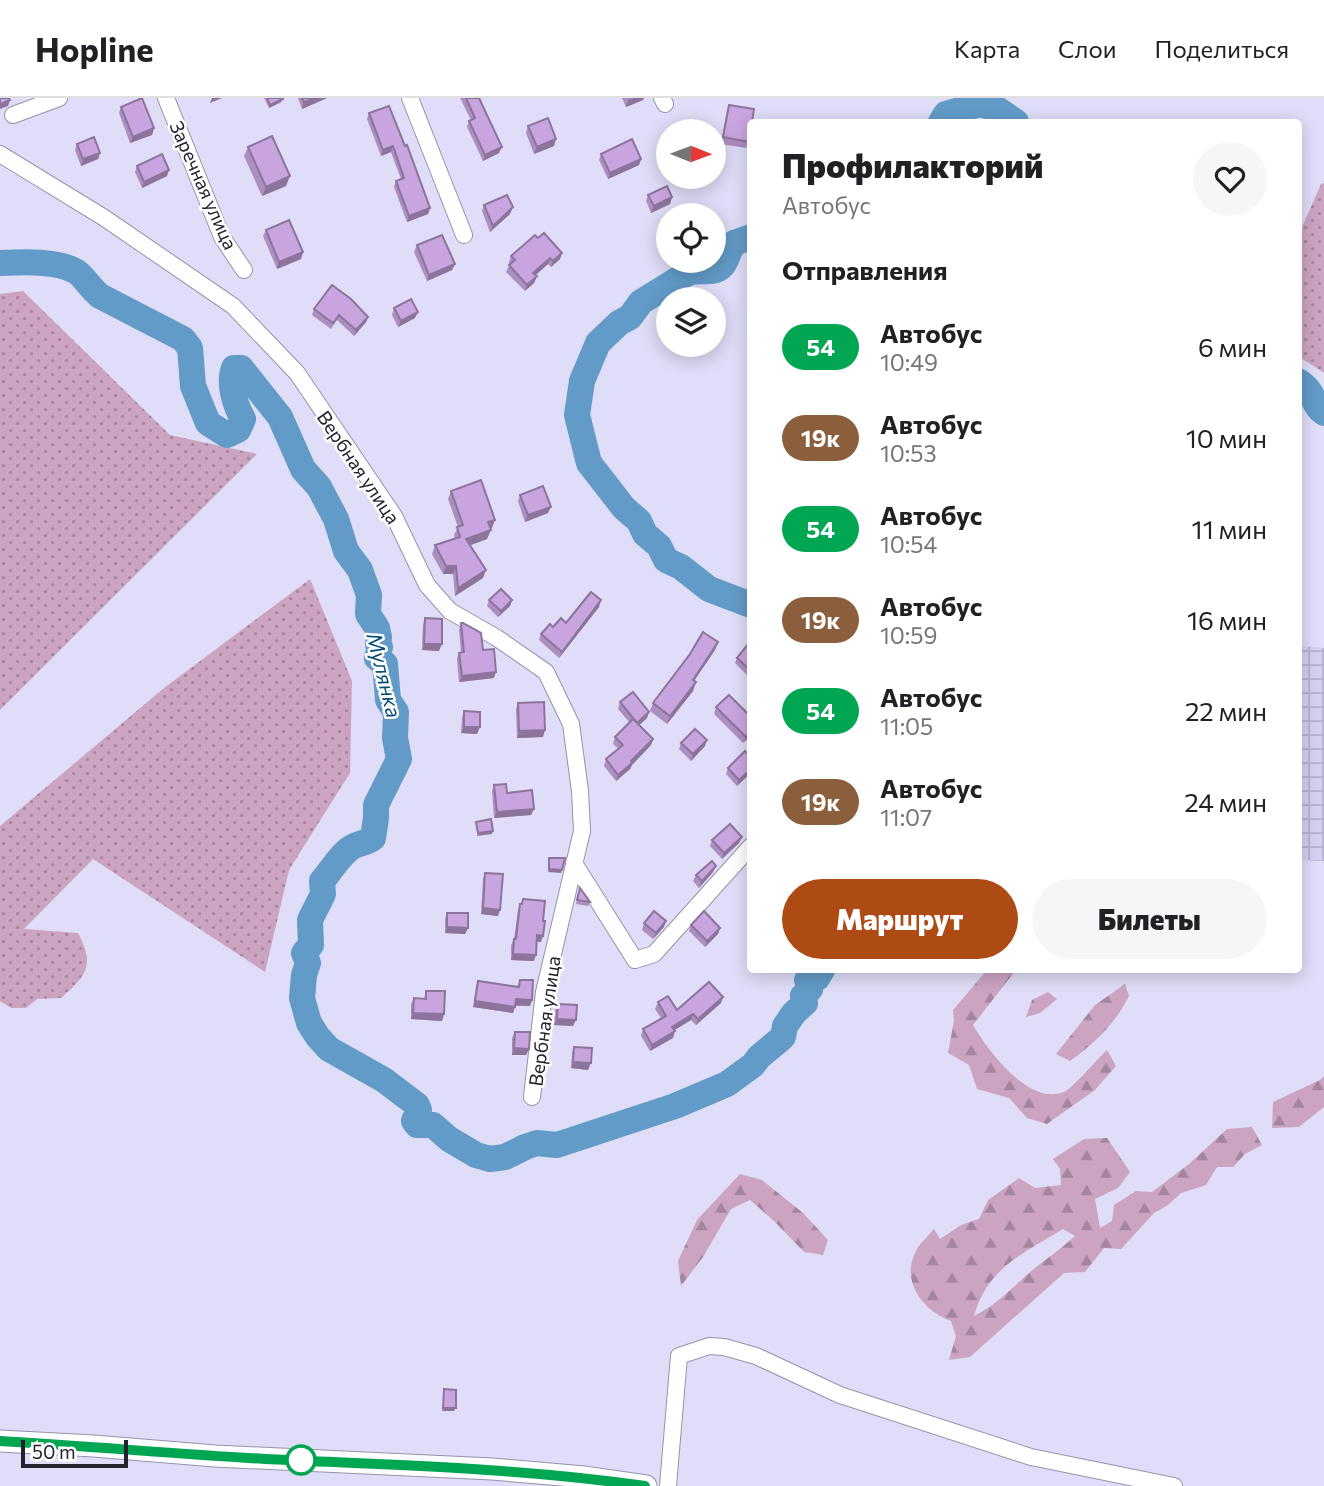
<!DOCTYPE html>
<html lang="ru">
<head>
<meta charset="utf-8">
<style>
  :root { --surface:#fff; --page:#f6f6f6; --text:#202124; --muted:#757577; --line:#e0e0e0; --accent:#ae4b15 }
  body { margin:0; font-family:Commissioner,sans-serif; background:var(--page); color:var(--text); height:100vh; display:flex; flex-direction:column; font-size:26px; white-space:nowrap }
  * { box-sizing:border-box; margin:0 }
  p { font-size:23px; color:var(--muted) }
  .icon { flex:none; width:38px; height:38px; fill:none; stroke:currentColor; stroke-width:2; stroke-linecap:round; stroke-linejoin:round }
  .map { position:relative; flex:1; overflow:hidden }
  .sheet { position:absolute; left:747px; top:21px; width:555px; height:854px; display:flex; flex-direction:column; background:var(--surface); border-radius:7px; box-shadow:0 4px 18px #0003 }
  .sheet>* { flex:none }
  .badge { padding:0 14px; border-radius:23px; font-size:24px; line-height:46px }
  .needle { width:46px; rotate:91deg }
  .buttons { position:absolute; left:656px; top:21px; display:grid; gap:14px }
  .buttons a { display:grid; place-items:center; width:70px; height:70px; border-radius:50%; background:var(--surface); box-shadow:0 4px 18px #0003; font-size:35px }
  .scale { position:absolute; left:21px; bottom:18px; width:107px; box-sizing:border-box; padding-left:7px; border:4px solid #24232c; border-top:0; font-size:19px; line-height:24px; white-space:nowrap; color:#24232c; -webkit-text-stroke:5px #fff; paint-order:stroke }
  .map>.badge { position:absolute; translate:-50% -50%; box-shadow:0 0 0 4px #fff }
  h2 { padding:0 35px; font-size:26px; line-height:63px }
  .round { display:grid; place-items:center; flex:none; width:74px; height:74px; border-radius:37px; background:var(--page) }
  .headline { display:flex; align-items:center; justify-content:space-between; height:119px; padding:0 35px }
  h1 { font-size:33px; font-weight:800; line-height:52px }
  .primary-button { display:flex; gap:14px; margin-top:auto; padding:14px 35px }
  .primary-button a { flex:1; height:80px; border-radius:42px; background:var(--accent); color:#fff; font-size:28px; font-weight:800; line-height:80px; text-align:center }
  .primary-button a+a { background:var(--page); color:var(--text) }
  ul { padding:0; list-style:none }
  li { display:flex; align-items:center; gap:21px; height:91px; padding:0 35px }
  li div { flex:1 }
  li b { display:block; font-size:26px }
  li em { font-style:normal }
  li .badge { min-width:77px; font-weight:700; text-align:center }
  header { display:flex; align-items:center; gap:42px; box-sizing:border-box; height:98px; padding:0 35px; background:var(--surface); border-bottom:2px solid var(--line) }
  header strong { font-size:33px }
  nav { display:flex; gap:38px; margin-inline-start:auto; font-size:24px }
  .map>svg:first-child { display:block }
</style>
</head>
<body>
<header>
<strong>Hopline</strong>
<nav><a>Карта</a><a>Слои</a><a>Поделиться</a></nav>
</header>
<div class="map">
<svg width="1324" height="1388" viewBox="0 0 1324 1388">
  <defs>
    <pattern id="industrial-grid" width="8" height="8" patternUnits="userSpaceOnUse" patternTransform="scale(1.75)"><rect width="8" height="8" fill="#d3d0f1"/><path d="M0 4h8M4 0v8" fill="none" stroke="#b5b2cf"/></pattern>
    <pattern id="grass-dots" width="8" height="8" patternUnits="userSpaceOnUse" patternTransform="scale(1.75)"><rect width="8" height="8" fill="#cca4c2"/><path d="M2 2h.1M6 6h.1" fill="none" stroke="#a5859e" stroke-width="1.8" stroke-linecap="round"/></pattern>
    <pattern id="forest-firs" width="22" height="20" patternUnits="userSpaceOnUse" patternTransform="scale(1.75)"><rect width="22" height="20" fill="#cca4c2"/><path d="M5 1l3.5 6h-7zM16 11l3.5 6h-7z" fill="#a5859e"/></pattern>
  </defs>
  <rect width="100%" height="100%" fill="#dfddf7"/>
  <polygon fill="url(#industrial-grid)" points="1299,548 1324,550 1324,763 1299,762"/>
  <g fill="url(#grass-dots)">
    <polygon points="1324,85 1324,275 1298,258 1299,136 1321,86"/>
    <polygon points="23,193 170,337 257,356 0,612 0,196"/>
    <path d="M310,481L352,583L350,675L289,772L265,874L93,761L24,831L78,835C95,868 87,877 61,900L37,901L26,910H11L0,903V728L164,590Z"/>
  </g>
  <g fill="url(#forest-firs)" fill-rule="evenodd">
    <path d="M987,872H1016L973,927C988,953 1029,1008 1064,994C1073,990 1097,961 1107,952L1116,968L1095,992L1047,1026L1027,1020L1009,1000L977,991L969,967L948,955L954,923L953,912Z"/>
    <path d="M1125,886L1129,898C1114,927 1096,944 1070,963L1056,956L1095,907Z"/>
    <polygon points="1048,894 1057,901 1040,915 1026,919 1032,902"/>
    <polygon points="1324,978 1324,1009 1299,1029 1272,1030 1273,1004 1320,982"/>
    <path d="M1252,1029L1262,1047L1245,1056L1233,1069H1217L1206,1087L1181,1095L1168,1107L1154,1115L1121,1151L1104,1150L1085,1174L1064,1175L970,1259L949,1262L956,1238L951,1223C923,1213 900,1183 916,1153C920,1145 928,1138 934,1131L940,1141L961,1127L979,1121L988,1102L1019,1080L1035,1090L1061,1087L1060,1071L1053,1061L1084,1041L1107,1040L1130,1074L1118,1090L1095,1101L1100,1130L1112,1123L1114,1107L1136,1093L1152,1094L1189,1066L1227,1031ZM1063,1131L1075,1138C1062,1150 1049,1159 1035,1170C1013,1188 1001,1204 974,1218C987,1170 1024,1155 1063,1131Z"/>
    <polygon points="740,1076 762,1082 803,1115 828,1142 823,1157 804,1154 774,1123 750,1102 731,1111 703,1159 681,1188 678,1163 697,1122"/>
  </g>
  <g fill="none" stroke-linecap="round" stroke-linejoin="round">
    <g stroke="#629bc7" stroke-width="26">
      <polyline points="941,24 946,16 980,6 997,11 1016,24"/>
      <path d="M751,139L734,145C729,151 728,160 723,167C714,178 700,170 688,175L641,204L630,219L619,225L598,245L582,283L577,317L589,365L624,410L639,423L645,436L659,448L666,462L681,469L709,491L751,507"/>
      <path d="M0,165C22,164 58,162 77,174C83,178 92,192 100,198L183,241L190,250L193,288L208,325L227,337L238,332L243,321C235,307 228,285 234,270H241L280,319L303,371L319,389L336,421L346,453L360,472L369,497L368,516L377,530L379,539L378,546L380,549L377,560L385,566L388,602L396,614L395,640L399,661L376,707V720L373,740C365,746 355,745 348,752C338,760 331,773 322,783L323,796L310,822L311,847L304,855L308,865L304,877L302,900L309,925L318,939L329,951L384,982L417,1007L419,1012L414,1023L417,1027H433L449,1041L476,1057L490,1061L505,1059L525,1049L537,1045L557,1047L675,1008L727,986L753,967L759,959L783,939L785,928L794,915L805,905L803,898L810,891L807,882L817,880L822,872"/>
      <path d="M1298,283C1317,295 1310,305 1324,315"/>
    </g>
    <g stroke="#9693ac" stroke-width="18">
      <g id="minor">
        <polyline points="166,0 222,139 244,172"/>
        <polyline points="410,0 464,137"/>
        <polyline points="662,0 665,6"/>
        <polyline points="13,17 59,0"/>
        <polyline points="0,56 103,119 233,208 297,275 394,418 427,487 450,513 497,540 546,574 571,626 580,693 582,733 544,894 532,999"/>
        <polyline points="574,765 635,862 654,856 751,748"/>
        <polyline points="668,1388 679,1258 709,1248 724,1249 756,1258 840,1297 1031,1359 1174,1388"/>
      </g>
    </g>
    <g stroke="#9693ac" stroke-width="23">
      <polyline id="major" points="0,1343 94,1348 215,1358 492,1371 584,1379 646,1388"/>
    </g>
    <use href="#minor" stroke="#fff" stroke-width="16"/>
    <use href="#major" stroke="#fff" stroke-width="21"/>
  </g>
  <g fill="#ad8ec0">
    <polygon points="264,0 282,0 281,4 269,10"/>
    <polygon points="298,0 327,0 302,11"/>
    <polygon points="460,0 480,0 499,55 483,63 467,29 469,23 471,22"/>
    <polygon points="622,0 644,0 643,2 626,9"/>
    <polygon points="729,7 749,44 746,50 721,46 727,13"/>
    <polygon points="389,8 430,110 428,116 407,124 394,89 396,83 401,81 391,54 381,58 367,21 369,15"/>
    <polygon points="121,9 154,30 152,37 130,45 119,15"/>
    <polygon points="528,28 554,48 534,56 526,35"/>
    <polygon points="77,46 100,55 98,61 81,68 75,52"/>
    <polygon points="248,49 286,88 262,98 244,58"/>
    <polygon points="601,56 641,61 639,67 608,81 599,62"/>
    <polygon points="137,68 167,78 142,90 135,74"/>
    <polygon points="692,79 711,79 695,86"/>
    <polygon points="648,97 672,99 670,106 651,115 646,103"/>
    <polygon points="484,107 510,116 490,134 482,113"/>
    <polygon points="266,132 303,154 301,161 277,171 263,138"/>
    <polygon points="538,140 562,155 560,161 551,169 548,166 536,177 537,178 534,185 525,193 506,174 510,166 509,165 511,158"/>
    <polygon points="417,147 455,166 452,172 427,183 414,154"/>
    <polygon points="394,210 415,220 398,229 392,217"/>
    <polygon points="314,211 368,219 366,224 354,238 337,222 331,231 312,217"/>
    <polygon points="451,393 492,430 490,431 487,441 470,447 483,480 455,498 453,476 443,476 432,456 435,447 455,441 454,437 458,429 448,401"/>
    <polygon points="520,397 548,415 525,424 518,403"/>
    <polygon points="489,502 512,502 510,508 498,519 487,508"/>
    <polygon points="599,509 559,560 539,542 541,536 553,529 566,525"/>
    <polygon points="425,520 439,553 422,552 423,527"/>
    <polygon points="461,525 483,552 494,580 459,584 457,561 459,555 461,555 459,532"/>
    <polygon points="751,547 751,581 735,565 737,560"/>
    <polygon points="715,552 694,583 693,593 667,626 650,613 653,605"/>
    <polygon points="620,604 647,620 639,627 653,641 651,647 632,667 630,671 616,683 604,668 606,661 619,651 613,646 615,639 630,625 618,611"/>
    <polygon points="518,605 543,639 517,640 516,611"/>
    <polygon points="716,609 751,637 743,645 714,616"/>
    <polygon points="464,613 477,636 461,635 462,620"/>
    <polygon points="681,645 705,648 691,663 679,651"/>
    <polygon points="751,659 737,688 726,676 728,670"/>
    <polygon points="494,687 531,717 494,720 492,693"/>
    <polygon points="712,742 739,745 722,761 710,748"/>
    <polygon points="713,774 699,790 693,783 696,777"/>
    <polygon points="485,775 498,818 481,816 483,781"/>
    <polygon points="580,790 590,804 588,808 576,806"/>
    <polygon points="523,801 541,844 536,843 534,863 511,862 511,847 514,841 518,812"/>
    <polygon points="447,815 468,830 465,836 445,835 445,821"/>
    <polygon points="644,825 664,829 653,841 642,832"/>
    <polygon points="691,827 720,830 718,836 705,849 689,833"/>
    <polygon points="520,882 532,902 530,908 515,908 513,915 473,909 476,889 478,883 517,889"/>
    <polygon points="426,893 444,916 442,923 411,921 411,906 414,900 424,901"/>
    <polygon points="658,904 677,912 721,905 696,927 691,922 674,932 673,940 650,953 641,938 643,931 661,920 655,911"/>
    <polygon points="558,906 573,928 554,927 555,912"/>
    <polygon points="515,934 529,951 526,957 512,957 512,940"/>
    <polygon points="574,949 588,972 571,970 572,955"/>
  </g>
  <g fill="#8d749c">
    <polygon points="212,0 222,0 210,5"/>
    <polygon points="316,0 327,0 302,11 304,4"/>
    <polygon points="634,0 644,0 643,2 626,9 628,2"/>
    <polygon points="283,1 281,4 269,10 270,7"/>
    <polygon points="10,2 8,8 0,11 0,6"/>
    <polygon points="154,30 152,37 130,45 133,39"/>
    <polygon points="556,41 554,48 534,56 537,49"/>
    <polygon points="393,48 391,54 381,58 383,52"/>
    <polygon points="502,49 499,55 483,63 485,57"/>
    <polygon points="100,55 98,61 81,68 83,61"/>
    <polygon points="641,61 639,67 608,81 610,75"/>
    <polygon points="722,68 719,75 714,77 714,72"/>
    <polygon points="169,72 167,78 142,90 144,84"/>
    <polygon points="290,78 286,88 262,98 266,89"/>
    <polygon points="699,79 711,79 695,86 698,80"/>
    <polygon points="672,99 670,106 651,115 654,108"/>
    <polygon points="513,109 510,116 490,134 493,128"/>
    <polygon points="430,110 428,116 407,124 409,118"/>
    <polygon points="303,154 301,161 277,171 279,164"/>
    <polygon points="562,155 560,161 551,169 553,163"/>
    <polygon points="550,160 548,166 531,181 533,175"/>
    <polygon points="455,166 452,172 427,183 429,177"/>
    <polygon points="537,178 534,185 525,193 527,187"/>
    <polygon points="418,214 415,220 398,229 401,223"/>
    <polygon points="368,219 366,224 354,238 356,232"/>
    <polygon points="551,409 548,415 525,424 528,417"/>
    <polygon points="495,422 492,430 485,433 488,424"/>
    <polygon points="491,432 487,441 463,450 466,441"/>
    <polygon points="446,468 456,468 453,476 443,476"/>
    <polygon points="486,472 483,480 455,498 458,490"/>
    <polygon points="512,502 510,508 498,519 501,513"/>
    <polygon points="601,502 599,509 559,560 562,554"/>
    <polygon points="718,544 715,552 689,590 693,582"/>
    <polygon points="424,546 442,546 439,553 422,552"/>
    <polygon points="496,574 494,580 459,584 462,578"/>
    <polygon points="696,584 693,593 667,626 670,618"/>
    <polygon points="649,614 647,620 635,631 637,625"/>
    <polygon points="464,629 480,629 477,636 461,635"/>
    <polygon points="545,632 543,639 517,640 519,633"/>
    <polygon points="751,633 751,637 743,645 746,639"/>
    <polygon points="653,641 651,647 632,667 630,671 616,683 618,677"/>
    <polygon points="707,642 705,648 691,663 693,656"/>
    <polygon points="751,671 751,675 737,688 739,682"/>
    <polygon points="534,711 531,717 494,720 497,714"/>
    <polygon points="493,733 492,736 477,738 478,735"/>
    <polygon points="742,739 739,745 722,761 724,755"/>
    <polygon points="716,768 713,774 699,790 702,783"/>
    <polygon points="549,771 562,772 561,775 548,774"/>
    <polygon points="483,810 500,812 498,818 481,816"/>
    <polygon points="666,823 664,829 653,841 656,835"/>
    <polygon points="447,829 468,830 465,836 445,835"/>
    <polygon points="720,830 718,836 705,849 707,843"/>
    <polygon points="537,837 543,838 541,844 534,843"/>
    <polygon points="513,856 536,857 534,863 511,862"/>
    <polygon points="723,899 721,905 696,927 698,921"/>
    <polygon points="516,901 532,902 530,908 514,907"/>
    <polygon points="475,903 515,909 513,915 473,909"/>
    <polygon points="413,915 444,916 442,923 411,921"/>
    <polygon points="693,916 691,922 670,935 672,929"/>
    <polygon points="557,921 576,922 573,928 554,927"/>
    <polygon points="675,933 673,940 650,953 652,947"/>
    <polygon points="514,950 529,951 526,957 512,957"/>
    <polygon points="573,964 591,965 588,972 571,970"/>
    <polygon points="443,1310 456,1310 454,1313 442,1313"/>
  </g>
  <g fill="#c9a5df" stroke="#8d749c" stroke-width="2">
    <polygon points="0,0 9,0 10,2 0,6"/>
    <polygon points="142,0 154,30 133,39 121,9"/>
    <polygon points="267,0 282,0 283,1 270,7"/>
    <polygon points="302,0 316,0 304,4"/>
    <polygon points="466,0 479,0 502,49 485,57 469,23 475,20"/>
    <polygon points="729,7 754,11 752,24 751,24 749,44 723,39"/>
    <polygon points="389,8 405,48 407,47 430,110 409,118 396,83 404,80 393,48 383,52 369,15"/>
    <polygon points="548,20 556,41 537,49 528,28"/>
    <polygon points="272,38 290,78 266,89 248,49"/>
    <polygon points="94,39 100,55 83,61 77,46"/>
    <polygon points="632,41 641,61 610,75 601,56"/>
    <polygon points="714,52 722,68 714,72"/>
    <polygon points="162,56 169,72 144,84 137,68"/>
    <polygon points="667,88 672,99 654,108 648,97"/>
    <polygon points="507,97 513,109 493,128 484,107"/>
    <polygon points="289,122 303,154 279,164 266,132"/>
    <polygon points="544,135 562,155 553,163 550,160 533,175 537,178 527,187 509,167 515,162 511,158 535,137 538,140"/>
    <polygon points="442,137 455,166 429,177 417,147"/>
    <polygon points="332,187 351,201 368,219 356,232 339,217 333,225 314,211"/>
    <polygon points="411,201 418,214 401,223 394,210"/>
    <polygon points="481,382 495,422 488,424 491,432 466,441 486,472 458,490 456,468 446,468 435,447 460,439 457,429 463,427 451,393"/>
    <polygon points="543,388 551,409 528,417 520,397"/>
    <polygon points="501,491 512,502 501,513 489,502"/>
    <polygon points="591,494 601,502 562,554 541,536 550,526 553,529 561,520 566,525"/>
    <polygon points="425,520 442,521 442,546 424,546"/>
    <polygon points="461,525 463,525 481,535 483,552 494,551 496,574 462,578 459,555 464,554"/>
    <polygon points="703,534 718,544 693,582 696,584 670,618 653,605 690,556"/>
    <polygon points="749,545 751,547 751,573 737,560"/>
    <polygon points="633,594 649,614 637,625 620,604"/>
    <polygon points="729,597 751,619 751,633 746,639 716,609"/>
    <polygon points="544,604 545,632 519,633 518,605"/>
    <polygon points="464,613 480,614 480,629 464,629"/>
    <polygon points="633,621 653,641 631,663 632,665 618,677 606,661 623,647 615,639"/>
    <polygon points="695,631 707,642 693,656 681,645"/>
    <polygon points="745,653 751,659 751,671 739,682 728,670"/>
    <polygon points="506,686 507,695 532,692 534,711 497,714 494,687"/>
    <polygon points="491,721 493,733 478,735 476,724"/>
    <polygon points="730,726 742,739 724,755 712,742"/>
    <polygon points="549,760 565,760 562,772 549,771"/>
    <polygon points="712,763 716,768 702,783 696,777"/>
    <polygon points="485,775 503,776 500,812 483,810"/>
    <polygon points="580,790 590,804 577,802"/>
    <polygon points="523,801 545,803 543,823 545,823 543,838 537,837 536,857 513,856 514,841 516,841 520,806 522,806"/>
    <polygon points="654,813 666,823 656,835 644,825"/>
    <polygon points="704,813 720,830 707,843 691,827"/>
    <polygon points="447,815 468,815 468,830 447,829"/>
    <polygon points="520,882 533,882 532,902 516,901 515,909 475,903 478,883 519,889"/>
    <polygon points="709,884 723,899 698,921 693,916 672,929 675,933 652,947 643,931 666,918 658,904 668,898 677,912"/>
    <polygon points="426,893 445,893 444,916 413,915 414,900 426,901"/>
    <polygon points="558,906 577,907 576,922 557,921"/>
    <polygon points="515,934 530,934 529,951 514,950"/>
    <polygon points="574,949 592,950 591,965 573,964"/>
    <polygon points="444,1291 456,1292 456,1310 443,1310"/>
  </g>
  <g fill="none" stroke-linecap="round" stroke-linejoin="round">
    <g stroke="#fff" stroke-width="16">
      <path id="line" d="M0,1343C88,1348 176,1356 265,1361C392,1367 519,1370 645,1388"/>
    </g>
    <use href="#line" stroke="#00a651" stroke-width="10"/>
  </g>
  <circle fill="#fff" stroke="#00a651" stroke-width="3.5" cx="301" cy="1362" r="14"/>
  <g text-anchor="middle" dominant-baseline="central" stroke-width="5" stroke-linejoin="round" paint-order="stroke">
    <g font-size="19" fill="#24232c" stroke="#fff">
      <text transform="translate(204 87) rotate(66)">Заречная улица</text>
      <text transform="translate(359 369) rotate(56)">Вербная улица</text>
      <text transform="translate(544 923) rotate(-82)">Вербная улица</text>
    </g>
    <g font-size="21" font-style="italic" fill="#044c76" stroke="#fff">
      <text transform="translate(385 577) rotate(76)">Мулянка</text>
    </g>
  </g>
</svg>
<div class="buttons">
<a><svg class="needle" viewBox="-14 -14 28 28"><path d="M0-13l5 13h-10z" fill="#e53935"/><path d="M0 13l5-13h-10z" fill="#757577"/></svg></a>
<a><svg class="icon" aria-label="locate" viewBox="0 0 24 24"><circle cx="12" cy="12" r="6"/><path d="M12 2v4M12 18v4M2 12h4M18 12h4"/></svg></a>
<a><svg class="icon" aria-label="layers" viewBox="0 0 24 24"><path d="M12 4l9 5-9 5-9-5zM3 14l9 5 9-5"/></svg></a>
</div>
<div class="scale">50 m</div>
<section class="sheet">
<div class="headline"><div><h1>Профилакторий</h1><p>Автобус</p></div><a class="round"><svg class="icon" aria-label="heart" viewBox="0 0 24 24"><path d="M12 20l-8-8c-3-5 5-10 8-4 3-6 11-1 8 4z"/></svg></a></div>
<h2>Отправления</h2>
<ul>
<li><span class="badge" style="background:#00a651;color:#fff">54</span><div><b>Автобус</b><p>10:49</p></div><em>6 мин</em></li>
<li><span class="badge" style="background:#8b5e3c;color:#fff">19к</span><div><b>Автобус</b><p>10:53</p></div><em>10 мин</em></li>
<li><span class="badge" style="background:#00a651;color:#fff">54</span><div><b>Автобус</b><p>10:54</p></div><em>11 мин</em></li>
<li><span class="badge" style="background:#8b5e3c;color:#fff">19к</span><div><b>Автобус</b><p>10:59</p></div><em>16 мин</em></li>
<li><span class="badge" style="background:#00a651;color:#fff">54</span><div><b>Автобус</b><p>11:05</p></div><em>22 мин</em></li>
<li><span class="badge" style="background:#8b5e3c;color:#fff">19к</span><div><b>Автобус</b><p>11:07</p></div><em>24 мин</em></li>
</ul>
<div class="primary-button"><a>Маршрут</a><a>Билеты</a></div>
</section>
</div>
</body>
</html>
